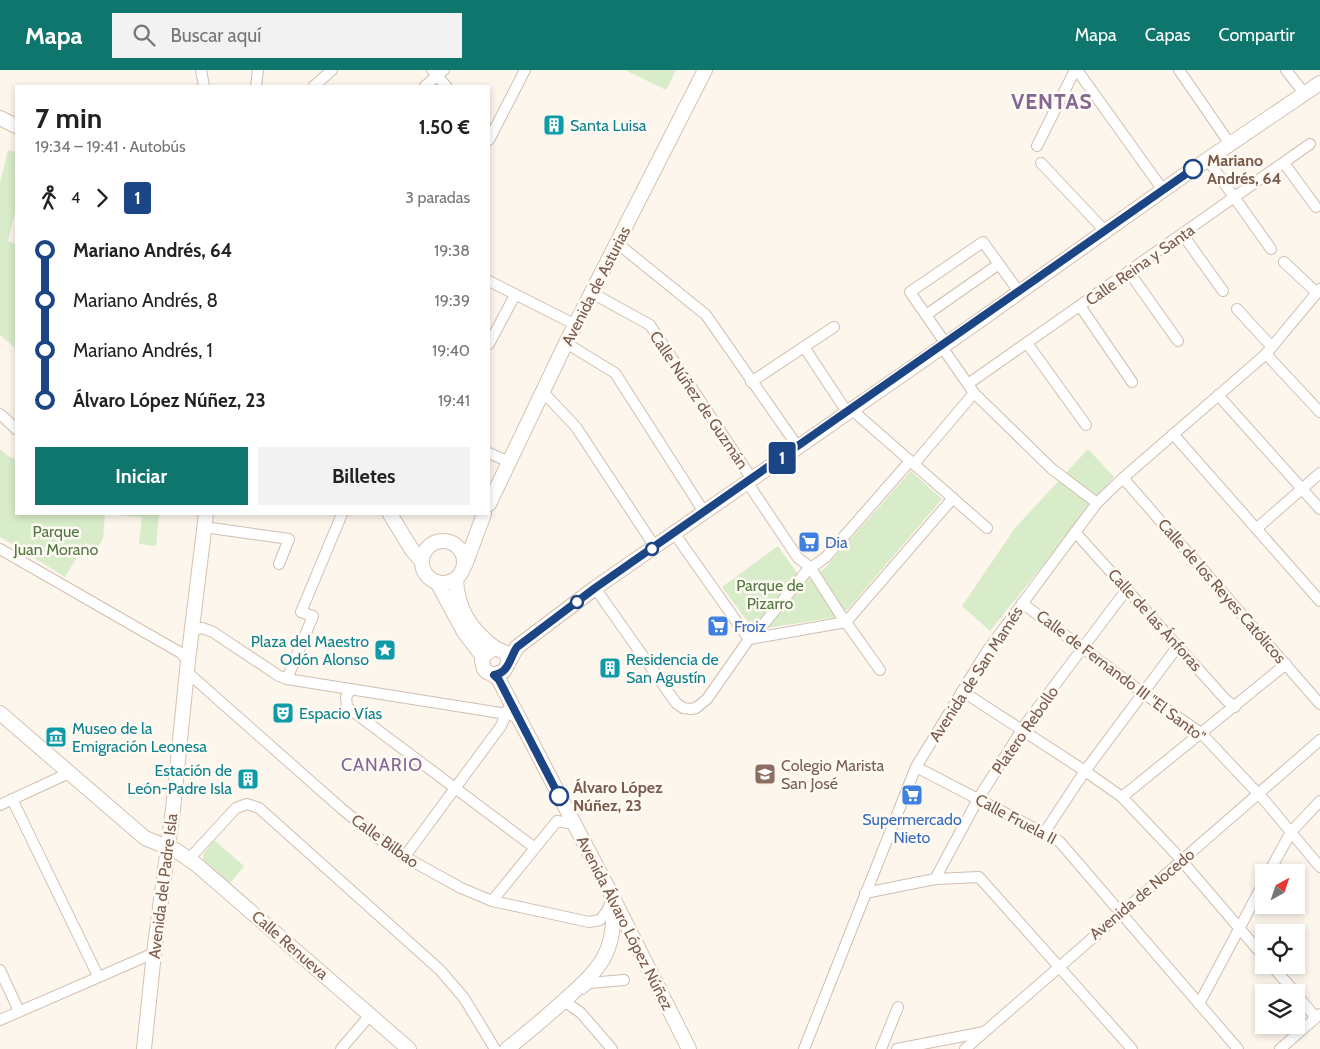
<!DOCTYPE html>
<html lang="es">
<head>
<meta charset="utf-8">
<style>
  :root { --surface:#fff; --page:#f2f2f2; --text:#222; --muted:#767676; --accent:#0f766e }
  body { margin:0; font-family:Cabin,sans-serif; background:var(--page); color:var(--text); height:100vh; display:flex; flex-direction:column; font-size:19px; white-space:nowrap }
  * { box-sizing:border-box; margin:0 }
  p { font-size:16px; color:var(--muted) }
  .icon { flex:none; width:28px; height:28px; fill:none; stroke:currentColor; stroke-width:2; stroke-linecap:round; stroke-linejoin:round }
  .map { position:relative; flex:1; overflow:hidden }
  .side { position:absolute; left:15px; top:15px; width:475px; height:430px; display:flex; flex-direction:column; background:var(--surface); border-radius:0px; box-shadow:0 2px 8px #0003 }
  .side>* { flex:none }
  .badge { padding:0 10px; border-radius:4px; font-size:18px; line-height:32px }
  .needle { width:32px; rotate:40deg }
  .buttons { position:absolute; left:1255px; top:794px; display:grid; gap:10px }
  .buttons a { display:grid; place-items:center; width:50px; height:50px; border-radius:0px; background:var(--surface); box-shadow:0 2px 8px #0003; font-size:25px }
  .map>.badge { position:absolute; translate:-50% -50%; box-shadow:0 0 0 2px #fff }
  .legs { display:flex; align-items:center; gap:8px; height:55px; padding:0 20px; font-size:16px }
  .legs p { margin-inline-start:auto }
  .overview { display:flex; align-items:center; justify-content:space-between; height:85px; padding:0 20px }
  h1 { font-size:28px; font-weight:800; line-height:38px }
  .action { display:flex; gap:10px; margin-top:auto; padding:10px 20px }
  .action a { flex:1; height:58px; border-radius:0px; background:var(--accent); color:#fff; font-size:20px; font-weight:800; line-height:58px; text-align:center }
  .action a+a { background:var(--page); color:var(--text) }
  ul { padding:0 20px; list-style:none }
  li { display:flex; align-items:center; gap:18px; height:50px; font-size:19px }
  li i { display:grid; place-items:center; width:8px; height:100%; margin:0 6px; background:currentColor }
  li i::after { content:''; width:12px; height:12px; margin:-6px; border:4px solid; border-radius:50%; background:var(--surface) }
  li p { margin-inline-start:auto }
  li:first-child i { background:linear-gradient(#0000 50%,currentColor 0) }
  li:last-child i { background:linear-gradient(currentColor 50%,#0000 0) }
  header { display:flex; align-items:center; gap:30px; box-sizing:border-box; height:70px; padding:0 25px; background:var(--accent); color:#fff }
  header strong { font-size:24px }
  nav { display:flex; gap:28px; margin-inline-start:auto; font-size:18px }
  .search { width:350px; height:45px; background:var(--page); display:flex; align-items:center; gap:12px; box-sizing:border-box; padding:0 18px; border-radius:0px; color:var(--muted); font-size:19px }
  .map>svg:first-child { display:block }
</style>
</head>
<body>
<header>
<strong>Mapa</strong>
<div class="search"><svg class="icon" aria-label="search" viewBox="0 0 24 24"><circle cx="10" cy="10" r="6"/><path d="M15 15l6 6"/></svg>Buscar aquí</div>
<nav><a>Mapa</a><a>Capas</a><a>Compartir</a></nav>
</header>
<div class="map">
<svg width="1320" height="979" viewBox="0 0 1320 979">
  <rect width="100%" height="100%" fill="#fdf6ec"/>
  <g fill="#d8ecc9">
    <polygon points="625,0 676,0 666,20"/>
    <polygon points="8,80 16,82 16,138 8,171 16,174 16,279 0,265 0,113"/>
    <polygon points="0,379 8,386 16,390 16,444 105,444 103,469 96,479 86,473 65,507 0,467"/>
    <polygon points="1088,379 1114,407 990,561 962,536 1015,458"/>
    <polygon points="911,401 942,429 848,539 837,547 754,560 722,517 778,476 802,510 824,499"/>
    <polygon points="107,444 159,444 156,476 139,474 142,447"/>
    <polygon points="214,770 244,796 230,813 203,791 203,785"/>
  </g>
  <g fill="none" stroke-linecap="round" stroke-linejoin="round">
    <g stroke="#d1beb0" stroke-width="12">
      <g id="street">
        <polyline points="201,0 204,16"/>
        <polyline points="432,0 446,16"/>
        <polyline points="1077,0 1163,120"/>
        <polyline points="1179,0 1230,74"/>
        <polyline points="1286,0 1304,23"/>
        <polyline points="256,16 258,0"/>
        <polyline points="314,16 332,0"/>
        <polyline points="425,16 444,0"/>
        <polyline points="489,70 525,0"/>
        <polyline points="1037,76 1075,0"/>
        <polyline points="1207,89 1271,179"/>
        <polyline points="1041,93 1105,161"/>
        <polyline points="1284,93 1316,137"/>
        <polyline points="1183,165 1223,221"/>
        <polyline points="617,173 706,245 798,377"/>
        <polyline points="1284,192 1317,223"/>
        <polyline points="1129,202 1178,271"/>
        <polyline points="489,211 576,255"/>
        <polyline points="592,223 650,255 752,409"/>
        <polyline points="1080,236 1132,312"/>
        <polyline points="1237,239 1272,277"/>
        <polyline points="926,245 999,194"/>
        <polyline points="566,273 615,303 704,442"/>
        <polyline points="1027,273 1086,355"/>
        <polyline points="489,274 515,225"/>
        <polyline points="946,274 910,222 983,172 1019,222"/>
        <polyline points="804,277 847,342"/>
        <polyline points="942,277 974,323 1052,399 1097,433"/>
        <polyline points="1266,284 1320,342"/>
        <polyline points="751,312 834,257"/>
        <polyline points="968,314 1310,74"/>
        <polyline points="543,322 576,357 655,477"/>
        <polyline points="1218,325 1320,439"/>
        <polyline points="852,340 987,458"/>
        <polyline points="0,344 16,359"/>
        <polyline points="1173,364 1320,531"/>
        <polyline points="489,383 509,392"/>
        <polyline points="914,394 974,323"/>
        <polyline points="1123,408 1320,634"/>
        <polyline points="747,412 798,488 810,497 840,544 880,600"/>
        <polyline points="204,457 289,469 279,494"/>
        <polyline points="1256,459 1320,403"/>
        <polyline points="1075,462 1226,630 1235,637"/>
        <polyline points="674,463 749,569"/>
        <polyline points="0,479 181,583 188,591"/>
        <polyline points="595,518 676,633 683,638 691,639 696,638 707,629 749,569 762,556 810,497 815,495 826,487 910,391"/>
        <polyline points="1022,533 1143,623 1201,663 1265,731 1320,797"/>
        <polyline points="846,552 953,428"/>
        <polyline points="191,561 202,558 213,562 279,606 287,609 507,644 519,648"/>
        <polyline points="750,569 846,552"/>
        <polyline points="187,602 342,739 375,766 403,786 461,818 492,831 589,852 600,850 607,841 611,831"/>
        <polyline points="287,609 313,546 301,542 342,444"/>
        <polyline points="351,619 346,627 347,637 535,778"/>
        <polyline points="962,621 1085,701 1122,727 1176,784 1264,887"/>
        <polyline points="916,697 1059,771 1238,979"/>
        <polyline points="1122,727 1286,594"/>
        <polyline points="12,729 98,906"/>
        <polyline points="0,735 69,703"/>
        <polyline points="1044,763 1085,701 1178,576"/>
        <polyline points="403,786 408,782 501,656 508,639"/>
        <polyline points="189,789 236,738 247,734 259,738 440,900 464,928 495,979"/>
        <polyline points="1269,802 1291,762 1320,731"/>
        <polyline points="935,809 978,729 1027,652 1127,519"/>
        <polyline points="865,823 935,809 979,807 1132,979"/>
        <polyline points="492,831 557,751 574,754"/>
        <polyline points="1271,895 1295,922"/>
        <polyline points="0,900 19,941"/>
        <polyline points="582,919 589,913 624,910"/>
        <polyline points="1296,924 1312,943 1314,948"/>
        <polyline points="567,928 564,931 581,943 612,979"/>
        <polyline points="1199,934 1264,812"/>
        <polyline points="0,950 154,883"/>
        <polyline points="341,979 371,944"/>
        <polyline points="804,979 916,697 987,581 1097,433 1123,408 1266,284 1320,219"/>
        <polyline points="881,979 898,937"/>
        <polyline points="897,979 984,962"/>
        <polyline points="965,979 1320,670"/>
        <polyline points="1280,979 1320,944"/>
      </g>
    </g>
    <g stroke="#d6c0b0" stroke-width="16">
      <g id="secondary">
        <polyline points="0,48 16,56"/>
        <polyline points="489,434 566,273 705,0"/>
        <polyline points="390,444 412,480 422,492"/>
        <circle cx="443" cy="492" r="21"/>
        <polyline points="465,495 484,444"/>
        <path d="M456,509C457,539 471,560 495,578"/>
        <polyline points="437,512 464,562 483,587"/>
        <polyline points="509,592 506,583 495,578 485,584 482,591 484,599 487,602 494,605 504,601 517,577 595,518 942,277 1183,106 1320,13"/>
        <polyline points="494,605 499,610 612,826 689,979"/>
        <polyline points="0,643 145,768 177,781 197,795 409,979"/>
        <polyline points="144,979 154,883 173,739 188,591 206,444"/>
        <path d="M507,979C527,963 547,946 566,929C600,898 616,883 613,834"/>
      </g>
    </g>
    <use href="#street" stroke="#fff" stroke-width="10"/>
    <use href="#secondary" stroke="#fff" stroke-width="14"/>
  </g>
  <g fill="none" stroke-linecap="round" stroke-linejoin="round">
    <g stroke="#fff" stroke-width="11">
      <path id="line-1" d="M559,726L499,610L494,605C509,603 510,587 517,577L595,518L1193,99"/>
    </g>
    <use href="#line-1" stroke="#1c4586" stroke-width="8"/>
  </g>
  <defs>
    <g id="building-square" transform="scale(1.125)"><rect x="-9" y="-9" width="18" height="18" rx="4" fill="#0f9aa8" stroke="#fffaf3"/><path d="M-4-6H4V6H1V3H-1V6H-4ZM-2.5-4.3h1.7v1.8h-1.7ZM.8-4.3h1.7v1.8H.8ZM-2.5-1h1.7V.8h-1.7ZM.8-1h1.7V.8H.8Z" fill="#fff"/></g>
    <g id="supermarket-square" transform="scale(1.125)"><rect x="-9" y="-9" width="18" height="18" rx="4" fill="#3f7fe0" stroke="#fffaf3"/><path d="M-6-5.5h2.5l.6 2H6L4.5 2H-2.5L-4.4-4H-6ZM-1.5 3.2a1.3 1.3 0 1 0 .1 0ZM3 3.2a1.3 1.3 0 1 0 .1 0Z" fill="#fff"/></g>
    <g id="sight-square" transform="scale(1.125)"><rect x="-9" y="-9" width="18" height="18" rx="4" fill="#0f9aa8" stroke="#fffaf3"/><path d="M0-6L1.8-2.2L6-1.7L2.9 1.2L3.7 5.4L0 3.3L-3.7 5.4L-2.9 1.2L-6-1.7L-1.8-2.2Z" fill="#fff"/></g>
    <g id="theatre-square" transform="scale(1.125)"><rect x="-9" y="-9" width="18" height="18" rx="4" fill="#0f9aa8" stroke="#fffaf3"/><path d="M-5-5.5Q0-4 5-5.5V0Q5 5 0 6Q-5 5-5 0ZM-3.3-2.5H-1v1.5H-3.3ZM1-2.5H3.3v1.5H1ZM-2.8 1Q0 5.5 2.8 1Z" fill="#fff"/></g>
    <g id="museum-square" transform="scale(1.125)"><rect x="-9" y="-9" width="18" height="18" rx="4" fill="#0f9aa8" stroke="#fffaf3"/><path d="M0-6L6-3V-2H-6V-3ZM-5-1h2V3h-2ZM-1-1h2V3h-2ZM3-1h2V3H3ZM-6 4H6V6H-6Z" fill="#fff"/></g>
    <g id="school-square" transform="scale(1.125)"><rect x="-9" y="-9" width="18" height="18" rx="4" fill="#8d6e63" stroke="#fffaf3"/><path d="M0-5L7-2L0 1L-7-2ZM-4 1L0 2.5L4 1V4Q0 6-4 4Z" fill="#fff"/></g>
  </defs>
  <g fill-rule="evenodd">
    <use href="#building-square" x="554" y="55"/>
    <use href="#supermarket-square" x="809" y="472"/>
    <use href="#supermarket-square" x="718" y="556"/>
    <use href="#sight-square" x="385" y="580"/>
    <use href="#building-square" x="610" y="598"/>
    <use href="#theatre-square" x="283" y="643"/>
    <use href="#museum-square" x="56" y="667"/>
    <use href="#school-square" x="765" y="704"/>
    <use href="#building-square" x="248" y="709"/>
    <use href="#supermarket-square" x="912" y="725"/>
  </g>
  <g fill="#fff" stroke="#1c4586" stroke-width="2.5">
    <circle cx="1193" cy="99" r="9"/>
    <circle cx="652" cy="479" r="6"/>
    <circle cx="577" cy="532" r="6"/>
    <circle cx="559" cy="726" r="9"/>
  </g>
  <g text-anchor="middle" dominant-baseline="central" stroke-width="5" stroke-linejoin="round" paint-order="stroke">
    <g font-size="16" fill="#0d838f" stroke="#fffaf3" text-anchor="start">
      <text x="570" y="55">Santa Luisa</text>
      <text x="369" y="571" text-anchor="end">Plaza del Maestro<tspan x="369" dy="18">Odón Alonso</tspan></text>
      <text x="626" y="589">Residencia de<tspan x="626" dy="18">San Agustín</tspan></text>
      <text x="299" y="643">Espacio Vías</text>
      <text x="72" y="658">Museo de la<tspan x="72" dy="18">Emigración Leonesa</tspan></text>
      <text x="232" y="700" text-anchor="end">Estación de<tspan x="232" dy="18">León-Padre Isla</tspan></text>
    </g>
    <g font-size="16" font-weight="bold" fill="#7a5c4d" stroke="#fffaf3" text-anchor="start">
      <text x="1207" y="90">Mariano<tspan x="1207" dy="18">Andrés, 64</tspan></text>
      <text x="573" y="717">Álvaro López<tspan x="573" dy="18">Núñez, 23</tspan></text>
    </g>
    <g font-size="16" fill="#7a5c4d" stroke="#fffaf3">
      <text transform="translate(1140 195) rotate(-35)">Calle Reina y Santa</text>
      <text transform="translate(596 216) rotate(-63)">Avenida de Asturias</text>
      <text transform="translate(699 330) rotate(56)">Calle Núñez de Guzmán</text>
      <text transform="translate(1222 521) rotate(49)">Calle de los Reyes Católicos</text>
      <text transform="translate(1155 550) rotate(48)">Calle de las Ánforas</text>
      <text transform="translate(976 604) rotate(-57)">Avenida de San Mamés</text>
      <text transform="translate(1121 606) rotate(37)">Calle de Fernando III "El Santo"</text>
      <text transform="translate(1025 660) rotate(-55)">Platero Rebollo</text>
      <text transform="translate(1016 749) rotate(28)">Calle Fruela II</text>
      <text transform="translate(385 771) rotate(36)">Calle Bilbao</text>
      <text transform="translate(163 816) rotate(-83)">Avenida del Padre Isla</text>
      <text transform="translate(1142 824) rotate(-40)">Avenida de Nocedo</text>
      <text transform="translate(625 853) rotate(63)">Avenida Álvaro López Núñez</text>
      <text transform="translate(290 875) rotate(41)">Calle Renueva</text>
    </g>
    <g font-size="16" fill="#537a41" stroke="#fffaf3">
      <text x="56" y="461">Parque<tspan x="56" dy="18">Juan Morano</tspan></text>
      <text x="770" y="515">Parque de<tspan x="770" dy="18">Pizarro</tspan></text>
    </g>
    <g font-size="16" fill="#366cbe" stroke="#fffaf3" text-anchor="start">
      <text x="825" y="472">Dia</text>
      <text x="734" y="556">Froiz</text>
      <text x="912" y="749" text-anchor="middle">Supermercado<tspan x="912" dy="18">Nieto</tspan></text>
    </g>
    <g font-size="16" fill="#785e54" stroke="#fffaf3" text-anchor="start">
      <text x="781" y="695">Colegio Marista<tspan x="781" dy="18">San José</tspan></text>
    </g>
    <g font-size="18" letter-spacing="1" fill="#846695" stroke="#fffaf3">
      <text x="382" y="695">CANARIO</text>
    </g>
    <g font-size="21" font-weight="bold" letter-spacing="1" fill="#846695" stroke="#fffaf3">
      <text x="1052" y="31">VENTAS</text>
    </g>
  </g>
</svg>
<div class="buttons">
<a><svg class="needle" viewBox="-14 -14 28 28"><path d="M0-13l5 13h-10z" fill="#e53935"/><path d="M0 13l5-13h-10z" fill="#767676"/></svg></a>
<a><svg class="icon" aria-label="locate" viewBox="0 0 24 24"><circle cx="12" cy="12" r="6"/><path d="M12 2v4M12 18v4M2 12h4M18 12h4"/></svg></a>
<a><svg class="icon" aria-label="layers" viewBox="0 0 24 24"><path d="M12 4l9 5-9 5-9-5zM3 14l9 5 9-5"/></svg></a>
</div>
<b class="badge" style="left:782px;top:388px;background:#1c4586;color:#fff">1</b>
<section class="side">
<div class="overview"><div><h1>7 min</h1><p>19:34 – 19:41 · Autobús</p></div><b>1.50 €</b></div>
<div class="legs"><svg class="icon" aria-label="walk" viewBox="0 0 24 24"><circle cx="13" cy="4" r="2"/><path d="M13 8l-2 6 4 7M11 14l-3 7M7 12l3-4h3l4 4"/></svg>4<svg class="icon" aria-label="forward" viewBox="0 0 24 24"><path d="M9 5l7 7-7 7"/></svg><b class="badge" style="background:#1c4586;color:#fff">1</b><p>3 paradas</p></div>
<ul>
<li><i style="color:#1c4586"></i><b>Mariano Andrés, 64</b><p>19:38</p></li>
<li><i style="color:#1c4586"></i><span>Mariano Andrés, 8</span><p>19:39</p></li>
<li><i style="color:#1c4586"></i><span>Mariano Andrés, 1</span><p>19:40</p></li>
<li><i style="color:#1c4586"></i><b>Álvaro López Núñez, 23</b><p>19:41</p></li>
</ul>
<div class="action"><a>Iniciar</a><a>Billetes</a></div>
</section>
</div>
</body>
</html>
